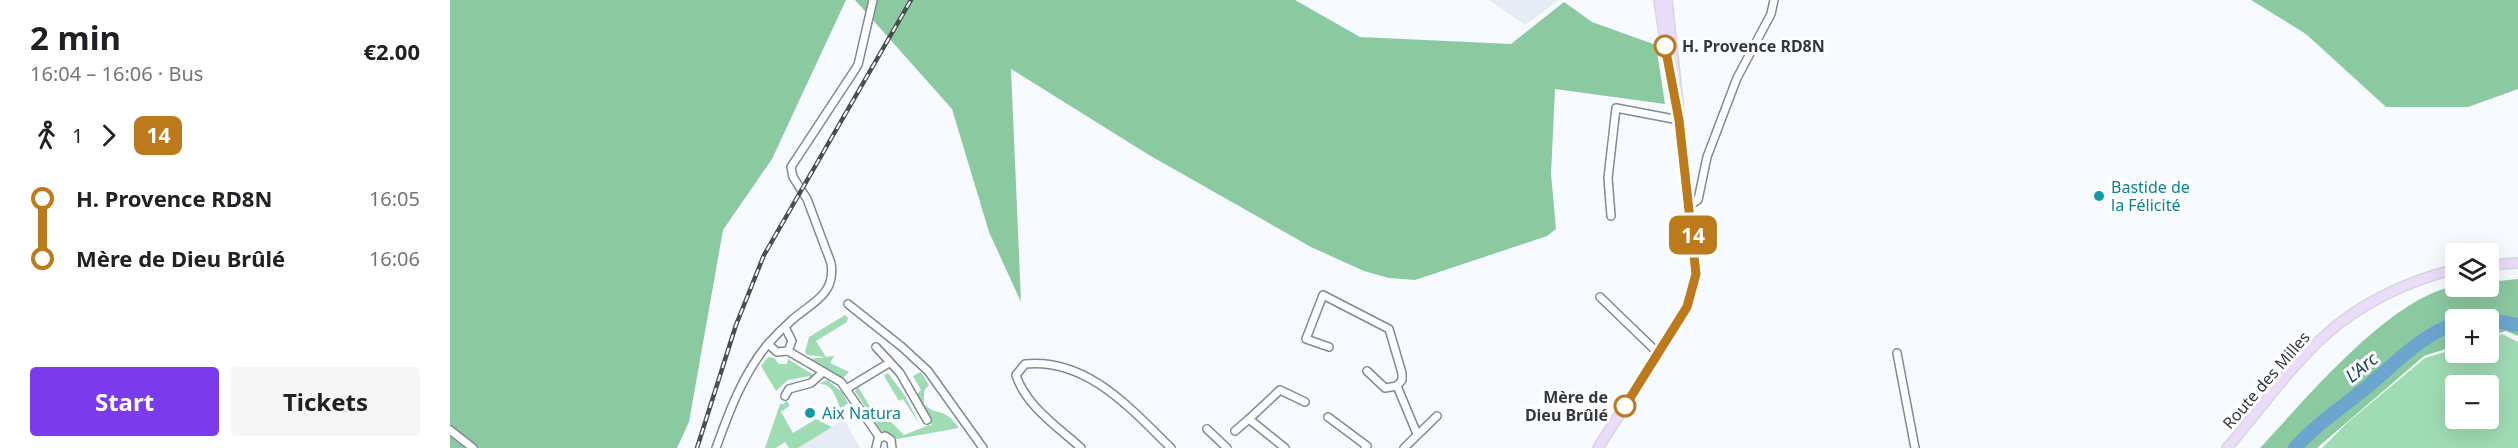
<!DOCTYPE html>
<html lang="en">
<head>
<meta charset="utf-8">
<style>
  :root { --surface:#fff; --page:#f6f6f6; --text:#202124; --muted:#757577; --accent:#7c3aed }
  body { margin:0; font-family:"Noto Sans",sans-serif; background:var(--page); color:var(--text); height:100vh; display:flex; flex-direction:column; font-size:22px; white-space:nowrap }
  * { box-sizing:border-box; margin:0 }
  p { font-size:20px; color:var(--muted) }
  .icon { flex:none; width:33px; height:33px; fill:none; stroke:currentColor; stroke-width:2; stroke-linecap:round; stroke-linejoin:round }
  .map { position:relative; flex:1; overflow:hidden }
  .panel { display:flex; flex-direction:column; background:var(--surface); width:450px }
  .panel>* { flex:none }
  .badge { padding:0 12px; border-radius:9px; font-size:21px; line-height:39px }
  .fabs { position:absolute; left:1995px; top:243px; display:grid; gap:12px }
  .fabs a { display:grid; place-items:center; width:54px; height:54px; border-radius:6px; background:var(--surface); box-shadow:0 6px 24px #0002; font-size:30px }
  .map>.badge { position:absolute; translate:-50% -50%; box-shadow:0 0 0 3px #fff }
  .legs { display:flex; align-items:center; gap:9px; height:66px; padding:0 30px; font-size:20px }
  .legs p { margin-inline-start:auto }
  .overview { display:flex; align-items:center; justify-content:space-between; height:102px; padding:0 30px }
  h1 { font-size:33px; font-weight:700; line-height:45px }
  .primary-button { display:flex; gap:12px; margin-top:auto; padding:12px 30px }
  .primary-button a { flex:1; height:69px; border-radius:6px; background:var(--accent); color:#fff; font-size:24px; font-weight:700; line-height:69px; text-align:center }
  .primary-button a+a { background:var(--page); color:var(--text) }
  ul { padding:0 30px; list-style:none }
  li { display:flex; align-items:center; gap:21px; height:60px; font-size:22px }
  li i { display:grid; place-items:center; width:9px; height:100%; margin:0 8px; background:currentColor }
  li i::after { content:''; width:15px; height:15px; margin:-8px; border:4px solid; border-radius:50%; background:var(--surface) }
  li p { margin-inline-start:auto }
  li:first-child i { background:linear-gradient(#0000 50%,currentColor 0) }
  li:last-child i { background:linear-gradient(currentColor 50%,#0000 0) }
  main { display:flex; flex:1; min-height:0 }
  .map>svg:first-child { display:block }
</style>
</head>
<body>
<main>
<section class="panel">
<div class="overview"><div><h1>2 min</h1><p>16:04 – 16:06 · Bus</p></div><b>€2.00</b></div>
<div class="legs"><svg class="icon" aria-label="walk" viewBox="0 0 24 24"><circle cx="13" cy="4" r="2"/><path d="M13 8l-2 6 4 7M11 14l-3 7M7 12l3-4h3l4 4"/></svg>1<svg class="icon" aria-label="forward" viewBox="0 0 24 24"><path d="M9 5l7 7-7 7"/></svg><b class="badge" style="background:#bd7a1d;color:#fff">14</b></div>
<ul>
<li><i style="color:#bd7a1d"></i><b>H. Provence RD8N</b><p>16:05</p></li>
<li><i style="color:#bd7a1d"></i><b>Mère de Dieu Brûlé</b><p>16:06</p></li>
</ul>
<div class="primary-button"><a>Start</a><a>Tickets</a></div>
</section>
<div class="map">
<svg width="2068" height="448" viewBox="0 0 2068 448">
  <rect width="100%" height="100%" fill="#f7faff"/>
  <g fill="#e6ecf6">
    <polygon points="1039,0 1109,0 1075,25"/>
    <polygon points="394,419 410,448 348,448 382,427"/>
  </g>
  <g fill="#9fdcb4" fill-rule="evenodd">
    <polygon points="395,315 398,318 397,322 366,341 376,357 357,355 355,352 359,337"/>
    <path d="M2052,334L2068,342V448H1872L1897,423L1975,358L2005,349L2006,352H2038L2039,339ZM2006,386H2038V418H2006Z"/>
    <polygon points="384,356 380,363 399,372 393,378 359,359"/>
    <polygon points="318,357 324,358 329,364 337,364 338,359 365,376 362,380 359,376 338,380 326,391 311,366"/>
    <path d="M471,372L479,385L474,391V404C487,417 494,406 509,428L447,439L431,431L405,391L408,387L429,421L441,422L454,435L479,425L482,426L466,395L471,390L463,376Z"/>
    <polygon points="438,373 455,396 470,425 453,399 449,401 434,376"/>
    <path d="M377,380L392,392L398,403L391,409C385,398 384,383 369,384Z"/>
    <polygon points="336,400 340,405 331,412 343,433 366,419 382,427 348,448 339,448 335,442 326,448 315,448 330,404 334,404"/>
  </g>
  <g fill="#8bc9a1">
    <polygon points="0,0 396,0 322,159 273,230 239,422 227,448 0,448"/>
    <polygon points="405,0 845,0 910,37 1061,44 1114,2 1142,22 1206,45 1215,104 1105,89 1101,174 1106,229 1097,236 965,280 939,278 914,271 861,247 699,155 561,69 571,302 539,232 502,109"/>
    <polygon points="1801,0 2068,0 2068,89 2018,107 1936,107 1856,34"/>
    <path d="M2068,279V336L2056,331L2039,336L2038,320H2006L2005,346L1974,356L1867,448H1810C1855,400 1941,296 2006,286C2017,285 2028,286 2038,286L2039,282Z"/>
  </g>
  <g fill="none" stroke-linecap="round" stroke-linejoin="round">
    <g stroke="#6ca5ce" stroke-width="14">
      <polyline points="2014,320 2022,317 2068,325"/>
      <path d="M1845,448C1865,425 1889,410 1912,391C1942,367 1969,336 2006,323"/>
    </g>
    <g stroke="#828992" stroke-width="10">
      <g id="minor">
        <polyline points="1240,205 1248,200 1257,157 1287,78 1321,14 1324,0"/>
        <polyline points="1161,216 1158,178 1166,108 1229,120"/>
        <polyline points="1150,297 1208,353"/>
        <polyline points="398,304 452,347 478,371 533,448"/>
        <polyline points="335,327 342,341 338,351"/>
        <polyline points="318,344 327,352 338,351 391,382 430,438"/>
        <polyline points="426,347 450,373 477,420"/>
        <polyline points="879,347 856,339 873,295 939,329 952,373 952,380 947,386 967,434"/>
        <polyline points="1447,353 1465,448"/>
        <polyline points="917,371 935,388 947,386"/>
        <polyline points="396,389 439,363"/>
        <polyline points="335,396 339,389 361,383 373,372"/>
        <polyline points="878,417 917,446 915,448"/>
        <polyline points="757,429 777,448"/>
        <polyline points="0,430 23,448"/>
        <polyline points="785,431 799,419"/>
        <path d="M266,448C279,412 292,376 317,345C325,336 334,327 343,319C363,302 386,294 381,263L357,199L343,177L341,167L408,65L423,0"/>
        <polyline points="426,448 428,439 435,436 441,440 442,448"/>
        <path d="M631,448C608,427 575,405 566,375L575,364C637,358 680,408 721,448"/>
        <polyline points="835,448 799,419 830,390 855,402"/>
        <polyline points="954,448 987,416"/>
      </g>
    </g>
    <g stroke="#d7d7d8" stroke-width="12">
      <g id="major">
        <polyline points="1209,0 1222,87"/>
        <polyline points="2038,265 2068,263"/>
        <polyline points="1148,448 1231,318 1241,297 1246,274 1217,0"/>
        <path d="M1777,448C1808,412 1837,371 1871,339C1908,304 1957,281 2006,269"/>
      </g>
    </g>
    <use href="#minor" stroke="#fff" stroke-width="7"/>
    <use href="#major" stroke="#ebdcfa" stroke-width="9"/>
    <g stroke="#4a4d51" stroke-width="4.5">
      <polyline id="rail" points="247,448 286,325 314,255 461,0"/>
    </g>
    <use href="#rail" stroke="#fff" stroke-width="2" stroke-dasharray="7" stroke-linecap="butt"/>
  </g>
  <g fill="none" stroke-linecap="round" stroke-linejoin="round">
    <g stroke="#fff" stroke-width="14">
      <polyline id="line-1" points="1175,406 1237,307 1246,274 1229,120 1215,46"/>
    </g>
    <use href="#line-1" stroke="#bd7a1d" stroke-width="9"/>
  </g>
  <g fill="#fff" stroke="#bd7a1d" stroke-width="3">
    <circle cx="1215" cy="46" r="10"/>
    <circle cx="1175" cy="406" r="10"/>
  </g>
  <g fill="#0f9aa8" stroke="#fff" stroke-width="2">
    <circle cx="1649" cy="196" r="6"/>
    <circle cx="360" cy="413" r="6"/>
  </g>
  <g text-anchor="middle" dominant-baseline="central" stroke-width="6" stroke-linejoin="round" paint-order="stroke">
    <g font-size="16" font-weight="bold" fill="#35383c" stroke="#fff" text-anchor="start">
      <text x="1232" y="46">H. Provence RD8N</text>
      <text x="1158" y="397" text-anchor="end">Mère de<tspan x="1158" dy="18">Dieu Brûlé</tspan></text>
    </g>
    <g font-size="16" fill="#0d838f" stroke="#fff" text-anchor="start">
      <text x="1661" y="187">Bastide de<tspan x="1661" dy="18">la Félicité</tspan></text>
      <text x="372" y="413">Aix Natura</text>
    </g>
    <g font-size="16" fill="#35383c" stroke="#fff">
      <text transform="translate(1816 380) rotate(-49)">Route des Milles</text>
    </g>
    <g font-size="18" font-style="italic" fill="#164360" stroke="#fff">
      <text transform="translate(1911 367) rotate(-39)">L'Arc</text>
    </g>
  </g>
</svg>
<div class="fabs">
<a><svg class="icon" aria-label="layers" viewBox="0 0 24 24"><path d="M12 4l9 5-9 5-9-5zM3 14l9 5 9-5"/></svg></a>
<a>+</a>
<a>−</a>
</div>
<b class="badge" style="left:1243px;top:235px;background:#bd7a1d;color:#fff">14</b>
</div>
</main>
</body>
</html>
